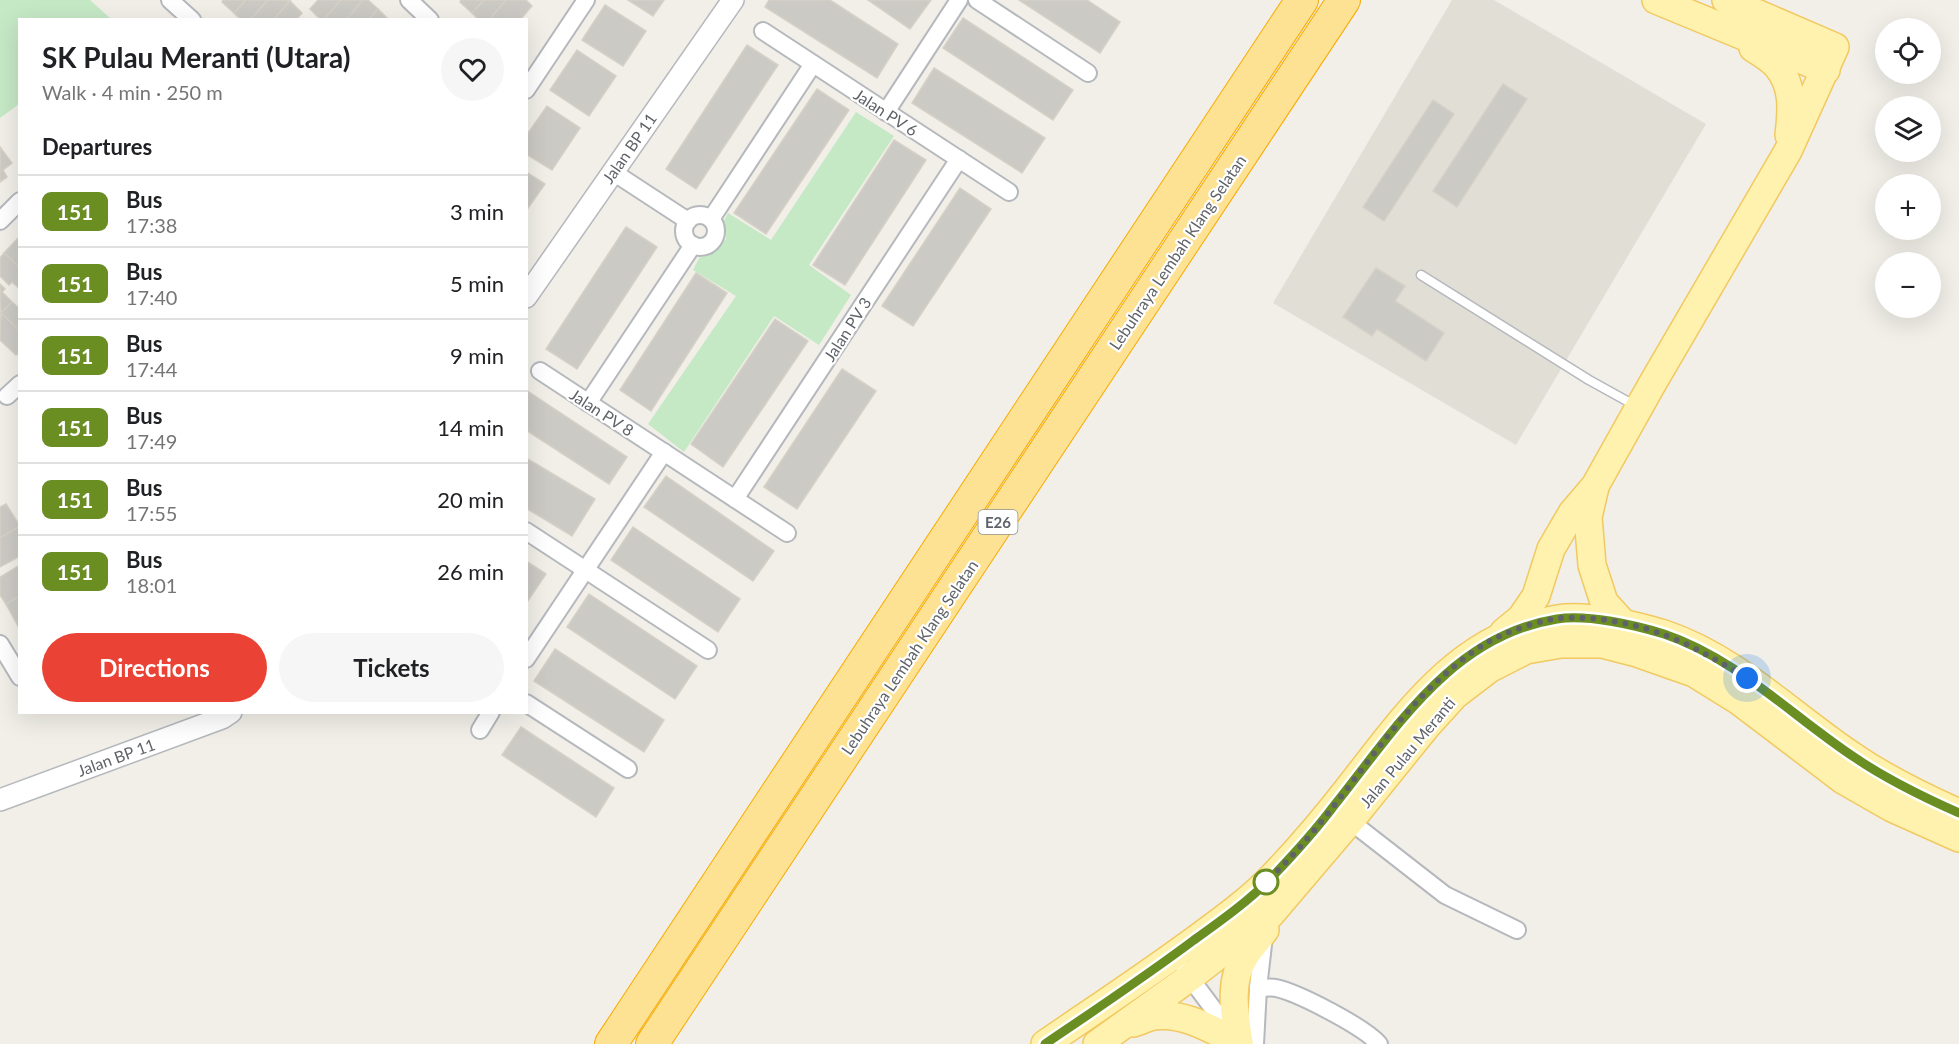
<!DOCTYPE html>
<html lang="en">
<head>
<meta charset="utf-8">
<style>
  :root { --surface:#fff; --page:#f6f6f6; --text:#202124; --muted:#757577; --line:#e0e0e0; --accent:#ea4335 }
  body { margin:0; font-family:Lato,sans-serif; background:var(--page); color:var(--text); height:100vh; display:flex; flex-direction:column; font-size:22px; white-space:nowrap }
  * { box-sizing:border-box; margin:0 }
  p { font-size:20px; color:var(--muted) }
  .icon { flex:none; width:33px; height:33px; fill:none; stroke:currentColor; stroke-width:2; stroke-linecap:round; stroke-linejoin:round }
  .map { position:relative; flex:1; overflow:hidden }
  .panel { position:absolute; left:18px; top:18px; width:510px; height:696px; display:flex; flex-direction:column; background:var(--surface); border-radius:0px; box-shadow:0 6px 24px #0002 }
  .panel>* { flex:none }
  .badge { padding:0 12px; border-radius:9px; font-size:21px; line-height:39px }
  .tools { position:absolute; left:1875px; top:18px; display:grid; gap:12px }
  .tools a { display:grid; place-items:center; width:66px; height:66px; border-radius:50%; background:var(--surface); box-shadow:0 6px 24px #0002; font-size:30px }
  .you { position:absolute; width:30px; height:30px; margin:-15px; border:4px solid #fff; border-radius:50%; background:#1a73e8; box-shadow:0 0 0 9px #1a73e833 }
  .map>.badge { position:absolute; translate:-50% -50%; box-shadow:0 0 0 3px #fff }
  h2 { padding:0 24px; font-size:22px; line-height:54px }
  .round { display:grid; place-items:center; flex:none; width:63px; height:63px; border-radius:32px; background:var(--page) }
  .overview { display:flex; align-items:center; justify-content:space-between; height:102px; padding:0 24px }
  h1 { font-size:28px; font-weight:700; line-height:45px }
  .action { display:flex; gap:12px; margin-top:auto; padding:12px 24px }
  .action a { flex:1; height:69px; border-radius:36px; background:var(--accent); color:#fff; font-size:24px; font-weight:700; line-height:69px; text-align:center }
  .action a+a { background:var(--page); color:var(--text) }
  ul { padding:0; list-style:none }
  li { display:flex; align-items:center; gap:18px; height:72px; padding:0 24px; border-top:2px solid var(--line) }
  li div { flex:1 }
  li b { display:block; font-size:22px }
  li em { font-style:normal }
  li .badge { min-width:66px; font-weight:700; text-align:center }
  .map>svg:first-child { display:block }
</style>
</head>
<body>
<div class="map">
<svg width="1959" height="1044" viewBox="0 0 1959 1044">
  <rect width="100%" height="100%" fill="#f1efe8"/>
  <polygon fill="#e1ded6" points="1452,0 1494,0 1706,124 1516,445 1273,303"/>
  <g fill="#c5e8c5">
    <polygon points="0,0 90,0 111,19 20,20 19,104 0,118"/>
    <polygon points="856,112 894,136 809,265 851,295 819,345 774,316 684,452 648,424 736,296 693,270 699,258 719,248 726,239 724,221 728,213 771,240"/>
  </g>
  <g fill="#cccac5" stroke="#d6d1c6" stroke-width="1.5">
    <polygon points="223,0 246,0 234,13 222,2"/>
    <polygon points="246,0 268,0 250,20 241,20 234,13"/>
    <polygon points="268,0 290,1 273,20 250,20"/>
    <polygon points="318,0 341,0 323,20 321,20 310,9"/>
    <polygon points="341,0 363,0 346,20 323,20"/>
    <polygon points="363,0 368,0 378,9 368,20 346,20"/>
    <polygon points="461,0 484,0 472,13 460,2"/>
    <polygon points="484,0 506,0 489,20 479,20 472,13"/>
    <polygon points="506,0 526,0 532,6 520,20 489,20"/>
    <polygon points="628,0 664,0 653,16"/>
    <polygon points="769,0 830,0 898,44 877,78 765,7"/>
    <polygon points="868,0 931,0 910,29"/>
    <polygon points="1019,0 1087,0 1120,22 1100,53"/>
    <polygon points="290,1 302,13 296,20 273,20"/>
    <polygon points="605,5 646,31 623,66 582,40"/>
    <polygon points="378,9 389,20 368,20"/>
    <polygon points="963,18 1073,90 1053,120 943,48"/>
    <polygon points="747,45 778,65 696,189 666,169"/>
    <polygon points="577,50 616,76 589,116 550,90"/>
    <polygon points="934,68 1045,138 1022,173 912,103"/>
    <polygon points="1503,84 1527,99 1457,207 1433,191"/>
    <polygon points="817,89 849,110 766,234 734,213"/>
    <polygon points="1433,100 1454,114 1384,221 1363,207"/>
    <polygon points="547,106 580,128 552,170 526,154 526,136"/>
    <polygon points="894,140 926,160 845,285 813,265"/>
    <polygon points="0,147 12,163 3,170 7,177 0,182"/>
    <polygon points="526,172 545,184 526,211"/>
    <polygon points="960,188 991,209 913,326 882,306"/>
    <polygon points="626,227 657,247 577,369 546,349"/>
    <polygon points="18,238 20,240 20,268 4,253"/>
    <polygon points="4,253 20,268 20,289 12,282 9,285 0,276 0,258"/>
    <polygon points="1376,268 1405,286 1395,301 1444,333 1426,361 1377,329 1372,336 1343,317"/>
    <polygon points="696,273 727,293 651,411 620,390"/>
    <polygon points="0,284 5,289 2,292 12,302 1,313"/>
    <polygon points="12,302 20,309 20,331 1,313"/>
    <polygon points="1,313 20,331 20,352 16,355 0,340"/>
    <polygon points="775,319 808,341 723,467 691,444"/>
    <polygon points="842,369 876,391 797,509 764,487"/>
    <polygon points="526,390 627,457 609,484 526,430"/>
    <polygon points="526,458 595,499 572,536 526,508"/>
    <polygon points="666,476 774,551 753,581 644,507"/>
    <polygon points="6,504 20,526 0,538 0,507"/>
    <polygon points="20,526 20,556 0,567 0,538"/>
    <polygon points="633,527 740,599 718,632 611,560"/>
    <polygon points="526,561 546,574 527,602 526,601"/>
    <polygon points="20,565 20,596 6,604 0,595 0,577"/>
    <polygon points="589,594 697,666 675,699 567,627"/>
    <polygon points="20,596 20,625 18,626 6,604"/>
    <polygon points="555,649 664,720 644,752 534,681"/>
    <polygon points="521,727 614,788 596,817 502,755"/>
  </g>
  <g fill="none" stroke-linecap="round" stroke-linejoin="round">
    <g stroke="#b5b8bc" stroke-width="11">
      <polyline id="service" points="1421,275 1589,380 1636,406"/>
    </g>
    <g stroke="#b5b8bc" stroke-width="20">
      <g id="minor">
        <polyline points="170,0 192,20"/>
        <polyline points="409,0 430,20"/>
        <polyline points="977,0 1088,73"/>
        <polyline points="763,31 1009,192"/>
        <polyline points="526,90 586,0"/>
        <polyline points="886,112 959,0"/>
        <polyline points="613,172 688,221"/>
        <circle cx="700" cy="231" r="16"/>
        <polyline points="711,219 813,64"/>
        <polyline points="0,221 20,201"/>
        <polyline points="540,371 787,533"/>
        <polyline points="7,396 20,384"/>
        <polyline points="588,403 693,245"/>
        <polyline points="735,499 959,159"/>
        <polyline points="526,531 708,650"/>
        <polyline points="0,644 20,677"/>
        <polyline points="526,659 664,452"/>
        <polyline points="526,703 628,769"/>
        <polyline points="480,730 491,712"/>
        <polyline points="1350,821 1445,895 1517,930"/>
        <polyline points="1185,971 1232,1034"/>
        <path d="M1258,988C1264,988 1271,987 1276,988C1299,993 1364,1027 1379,1044"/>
        <polyline points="1255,1044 1258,988 1264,936"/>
      </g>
    </g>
    <g stroke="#b5b8bc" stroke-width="24">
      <g id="tertiary">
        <polyline points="526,297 733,0"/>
        <polyline points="0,800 222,718 231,712"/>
      </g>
    </g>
    <g stroke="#f2c960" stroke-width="30">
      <g id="primary">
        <polyline points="1656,0 1826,70"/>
        <path d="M1753,48C1761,53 1771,59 1777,66C1794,86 1792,110 1789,135"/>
        <polyline points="1595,487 1588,517 1592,565 1604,602 1623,623"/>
        <polyline points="1504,632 1521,618 1536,596 1551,549 1572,513 1595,486 1651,386 1788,151 1835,47 1726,0"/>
        <path d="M1133,1023C1140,1021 1148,1017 1155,1016C1185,1012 1214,1031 1239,1043"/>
        <path d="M1239,1043C1235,1015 1228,982 1245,956C1251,947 1258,939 1265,930"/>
        <path d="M1045,1044C1096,1009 1149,974 1199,937C1225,918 1251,899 1273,876C1301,847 1327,816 1351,785C1407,713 1460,635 1557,619C1587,614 1635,625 1664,634C1736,658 1792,716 1854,757C1886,779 1923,797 1959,813"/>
        <polyline points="1097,1044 1189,978 1270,915 1350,821 1426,727 1455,695 1489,669 1526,650 1561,644 1602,644 1637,653 1694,673 1739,701 1843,780 1892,808 1959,838"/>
      </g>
    </g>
    <g stroke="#f9ab00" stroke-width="34">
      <g id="motorway">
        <polyline points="611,1044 1302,0"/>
        <polyline points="652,1044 1344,0"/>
      </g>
    </g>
    <use href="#service" stroke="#fff" stroke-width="8"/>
    <use href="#minor" stroke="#fff" stroke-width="16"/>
    <use href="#tertiary" stroke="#fff" stroke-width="21"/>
    <use href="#primary" stroke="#fff2af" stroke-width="27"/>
    <use href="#motorway" stroke="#fde293" stroke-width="32"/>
  </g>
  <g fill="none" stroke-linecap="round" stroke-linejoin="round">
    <g stroke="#fff" stroke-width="14">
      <path id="line" d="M1045,1044C1095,1010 1146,976 1194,940C1222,920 1250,900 1273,876C1294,854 1315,831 1333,807C1395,730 1451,636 1557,619C1587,614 1635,625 1664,634C1736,658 1792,716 1854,757C1886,779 1923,797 1959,813"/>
    </g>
    <use href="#line" stroke="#6b8e23" stroke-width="9"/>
    <path stroke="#5f6368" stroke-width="6" stroke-dasharray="0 10.8" d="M1266,882L1260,887C1317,837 1357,771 1406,714C1428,688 1468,650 1500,636C1515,629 1543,620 1560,618C1595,616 1635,623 1667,636C1696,647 1721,663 1747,678"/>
  </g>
  <circle fill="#fff" stroke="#6b8e23" stroke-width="3" cx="1266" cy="882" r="12"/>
  <g text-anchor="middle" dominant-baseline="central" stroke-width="4.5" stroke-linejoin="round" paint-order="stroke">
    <rect fill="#fff" stroke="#8f9295" stroke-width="1.5" x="978.5" y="510" width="39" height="24" rx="4.5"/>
    <g font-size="15" font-weight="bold" fill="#5f6368">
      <text x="998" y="522">E26</text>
    </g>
    <g font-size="16" fill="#5f6368" stroke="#fff">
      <text transform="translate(886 112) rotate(33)">Jalan PV 6</text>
      <text transform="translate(629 148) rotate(-55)">Jalan BP 11</text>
      <text transform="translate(1177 252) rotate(-56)">Lebuhraya Lembah Klang Selatan</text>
      <text transform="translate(847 329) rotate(-57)">Jalan PV 3</text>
      <text transform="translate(602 412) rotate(33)">Jalan PV 8</text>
      <text transform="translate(909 657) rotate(-56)">Lebuhraya Lembah Klang Selatan</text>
      <text transform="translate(1407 752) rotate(-50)">Jalan Pulau Meranti</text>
      <text transform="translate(116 757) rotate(-20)">Jalan BP 11</text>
    </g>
  </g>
</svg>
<div class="tools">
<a><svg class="icon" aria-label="locate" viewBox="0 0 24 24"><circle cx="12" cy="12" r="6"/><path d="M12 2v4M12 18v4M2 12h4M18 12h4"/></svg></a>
<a><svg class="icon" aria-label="layers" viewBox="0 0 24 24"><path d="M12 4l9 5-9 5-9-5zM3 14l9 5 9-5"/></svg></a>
<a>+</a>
<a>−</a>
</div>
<div class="you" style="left:1747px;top:678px"></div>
<section class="panel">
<div class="overview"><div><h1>SK Pulau Meranti (Utara)</h1><p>Walk · 4 min · 250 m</p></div><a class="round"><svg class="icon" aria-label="heart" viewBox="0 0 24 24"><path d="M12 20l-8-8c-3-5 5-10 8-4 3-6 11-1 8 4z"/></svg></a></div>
<h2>Departures</h2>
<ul>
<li><span class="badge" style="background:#6b8e23;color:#fff">151</span><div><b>Bus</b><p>17:38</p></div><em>3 min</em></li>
<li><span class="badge" style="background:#6b8e23;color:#fff">151</span><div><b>Bus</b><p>17:40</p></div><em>5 min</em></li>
<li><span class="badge" style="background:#6b8e23;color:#fff">151</span><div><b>Bus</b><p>17:44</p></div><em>9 min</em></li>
<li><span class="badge" style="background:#6b8e23;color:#fff">151</span><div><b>Bus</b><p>17:49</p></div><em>14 min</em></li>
<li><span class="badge" style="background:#6b8e23;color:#fff">151</span><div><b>Bus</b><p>17:55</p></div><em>20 min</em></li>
<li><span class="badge" style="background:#6b8e23;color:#fff">151</span><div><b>Bus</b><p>18:01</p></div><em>26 min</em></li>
</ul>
<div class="action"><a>Directions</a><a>Tickets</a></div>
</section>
</div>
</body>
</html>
